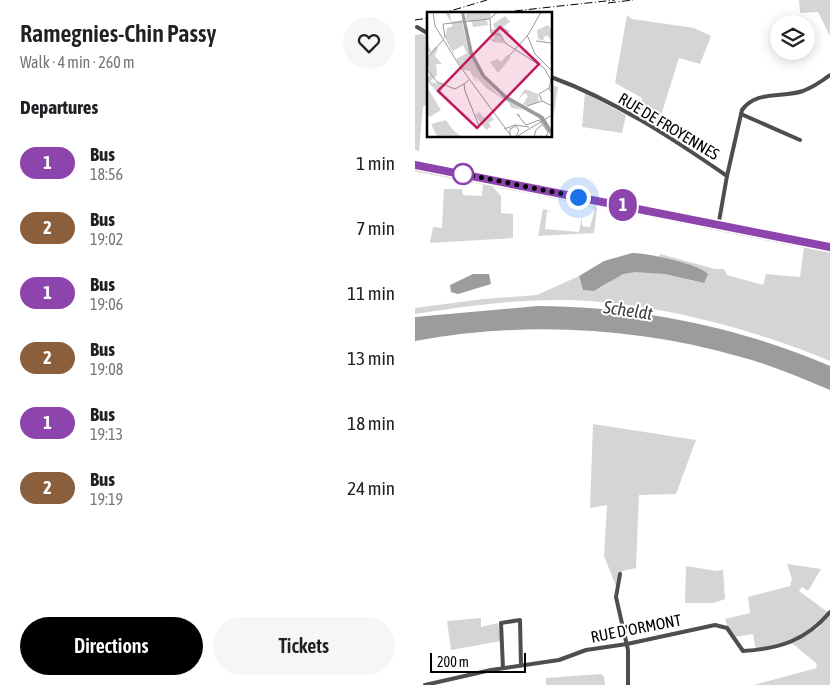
<!DOCTYPE html>
<html lang="en">
<head>
<meta charset="utf-8">
<style>
  :root { --surface:#fff; --page:#f6f6f6; --text:#202124; --muted:#757577; --accent:#000 }
  body { margin:0; font-family:"Asap Condensed",sans-serif; background:var(--page); color:var(--text); height:100vh; display:flex; flex-direction:column; font-size:19px; white-space:nowrap }
  * { box-sizing:border-box; margin:0 }
  p { font-size:16px; color:var(--muted) }
  .icon { flex:none; width:28px; height:28px; fill:none; stroke:currentColor; stroke-width:2; stroke-linecap:round; stroke-linejoin:round }
  .map { position:relative; flex:1; overflow:hidden }
  .details { display:flex; flex-direction:column; background:var(--surface); width:415px }
  .details>* { flex:none }
  .badge { padding:0 10px; border-radius:16px; font-size:18px; line-height:32px }
  .controls { position:absolute; left:355px; top:15px; display:grid; gap:10px }
  .controls a { display:grid; place-items:center; width:45px; height:45px; border-radius:50%; background:var(--surface); box-shadow:0 2px 12px #0003; font-size:25px }
  .scale { position:absolute; left:15px; bottom:12px; width:96px; box-sizing:border-box; padding-left:5px; border:2px solid #000; border-top:0; font-size:14px; line-height:18px; white-space:nowrap; color:#000; -webkit-text-stroke:4px #fff; paint-order:stroke }
  .you { position:absolute; width:25px; height:25px; margin:-12px; border:4px solid #fff; border-radius:50%; background:#1a73e8; box-shadow:0 0 0 8px #1a73e833 }
  .map>.badge { position:absolute; translate:-50% -50%; box-shadow:0 0 0 2px #fff }
  h2 { padding:0 20px; font-size:19px; line-height:45px }
  .round { display:grid; place-items:center; flex:none; width:52px; height:52px; border-radius:26px; background:var(--page) }
  .headline { display:flex; align-items:center; justify-content:space-between; height:85px; padding:0 20px }
  h1 { font-size:24px; font-weight:600; line-height:38px }
  .button { display:flex; gap:10px; margin-top:auto; padding:10px 20px }
  .button a { flex:1; height:58px; border-radius:30px; background:var(--accent); color:#fff; font-size:20px; font-weight:600; line-height:58px; text-align:center }
  .button a+a { background:var(--page); color:var(--text) }
  ul { padding:0; list-style:none }
  li { display:flex; align-items:center; gap:15px; height:65px; padding:0 20px }
  li div { flex:1 }
  li b { display:block; font-size:19px }
  li em { font-style:normal }
  li .badge { min-width:55px; font-weight:700; text-align:center }
  main { display:flex; flex:1; min-height:0 }
  .map>svg:first-child { display:block }
</style>
</head>
<body>
<main>
<section class="details">
<div class="headline"><div><h1>Ramegnies-Chin Passy</h1><p>Walk · 4 min · 260 m</p></div><a class="round"><svg class="icon" aria-label="heart" viewBox="0 0 24 24"><path d="M12 20l-8-8c-3-5 5-10 8-4 3-6 11-1 8 4z"/></svg></a></div>
<h2>Departures</h2>
<ul>
<li><span class="badge" style="background:#8e44ad;color:#fff">1</span><div><b>Bus</b><p>18:56</p></div><em>1 min</em></li>
<li><span class="badge" style="background:#8b5e3c;color:#fff">2</span><div><b>Bus</b><p>19:02</p></div><em>7 min</em></li>
<li><span class="badge" style="background:#8e44ad;color:#fff">1</span><div><b>Bus</b><p>19:06</p></div><em>11 min</em></li>
<li><span class="badge" style="background:#8b5e3c;color:#fff">2</span><div><b>Bus</b><p>19:08</p></div><em>13 min</em></li>
<li><span class="badge" style="background:#8e44ad;color:#fff">1</span><div><b>Bus</b><p>19:13</p></div><em>18 min</em></li>
<li><span class="badge" style="background:#8b5e3c;color:#fff">2</span><div><b>Bus</b><p>19:19</p></div><em>24 min</em></li>
</ul>
<div class="button"><a>Directions</a><a>Tickets</a></div>
</section>
<div class="map">
<svg width="415" height="685" viewBox="0 0 415 685">
  <rect width="100%" height="100%" fill="#fff"/>
  <g fill="#d5d5d5">
    <polygon points="384,0 415,0 415,36 403,12 385,13"/>
    <polygon points="212,15 217,19 279,28 296,36 285,64 264,58 242,128 226,119 227,98 200,83"/>
    <polygon points="6,34 14,36 14,102 8,107 4,151 0,150 0,35"/>
    <polygon points="136,85 143,87 136,132"/>
    <polygon points="170,93 211,115 207,133 167,127"/>
    <polygon points="68,184 77,186 86,196 86,213 98,214 98,238 15,243 18,227 27,228 29,189 47,189 48,195 67,196"/>
    <polygon points="165,204 182,208 179,233 123,236 128,209 139,212 132,211 130,229 164,232 167,216 167,226 175,227 180,208 166,205 165,207"/>
    <path d="M389,247L415,252V361C339,329 237,302 154,300C102,299 51,306 0,314V308L68,299L122,295L164,276L168,290C191,293 195,276 211,273C236,268 264,278 289,283L282,269L247,257L244,258L245,254L300,269H309L312,275L348,285L351,274L385,277Z"/>
    <polygon points="178,424 281,440 261,494 224,495 221,568 207,571 205,585 201,586 189,556 192,505 175,508"/>
    <polygon points="372,564 406,569 393,591 387,587 384,591 414,613 386,638 402,629 415,614 415,685 339,685 402,668 401,663 378,644 341,650 338,634 320,637 312,625 310,619 335,613 333,597 375,586 377,579"/>
    <polygon points="271,566 302,571 308,570 310,599 299,603 270,603"/>
    <polygon points="66,618 66,627 83,623 86,641 36,650 32,621"/>
    <polygon points="186,674 189,676 190,685 131,685 131,678"/>
  </g>
  <g fill="#9c9c9c">
    <path d="M217,253C233,253 284,264 293,274L289,283L249,274L221,272L208,274L179,291L168,290L164,276L189,261Z"/>
    <polygon points="58,274 74,274 76,284 43,294 36,292 35,285"/>
    <path d="M123,306C224,307 322,326 415,366V390C386,378 357,365 326,357C220,327 109,321 0,341V317Z"/>
  </g>
  <g fill="none" stroke-linecap="round" stroke-linejoin="round">
    <g stroke="#dbdbdb" stroke-width="7">
      <g id="major">
        <polyline points="0,165 415,247"/>
        <polyline points="0,168 274,221"/>
        <polyline points="291,225 377,242"/>
        <polyline points="387,244 415,250"/>
      </g>
    </g>
    <g stroke="#4e4e4e" stroke-width="4">
      <polyline points="2,27 14,34"/>
      <path d="M136,77C199,100 257,138 312,176L303,227"/>
      <polyline points="326,114 385,140"/>
      <path d="M312,176L327,110C341,90 368,98 388,91C398,87 407,81 415,75"/>
      <polyline points="205,574 201,597 213,650 213,685"/>
      <polyline points="88,668 86,623 105,620 106,665"/>
      <path d="M10,685L76,670L144,660L171,650L212,644L300,625L312,628L328,651C364,649 392,640 415,612"/>
    </g>
    <use href="#major" stroke="#000" stroke-width="4.5"/>
    <g stroke="#000" stroke-width="1" stroke-dasharray="8 2.5 1 2.5" stroke-linecap="butt">
      <polyline points="193,3 218,0"/>
      <polyline points="25,14 72,0"/>
      <polyline points="72,14 200,0"/>
      <polyline points="0,20 14,18"/>
    </g>
  </g>
  <g fill="none" stroke-linecap="round" stroke-linejoin="round">
    <g stroke="#fff" stroke-width="11">
      <polyline id="line" points="0,165 415,247"/>
    </g>
    <use href="#line" stroke="#8e44ad" stroke-width="8"/>
    <polyline stroke="#000" stroke-width="5" stroke-dasharray="0 9" points="48,174 44,173 163,197"/>
  </g>
  <circle fill="#fff" stroke="#8e44ad" stroke-width="2.5" cx="48" cy="174" r="10"/>
  <g text-anchor="middle" dominant-baseline="central" stroke-width="4" stroke-linejoin="round" paint-order="stroke">
    <g font-size="16" fill="#000" stroke="#fff">
      <text transform="translate(254 126) rotate(31)">RUE DE FROYENNES</text>
      <text transform="translate(221 628) rotate(-11)">RUE D'ORMONT</text>
    </g>
    <g font-size="18" font-style="italic" fill="#3d3d3d" stroke="#fff">
      <text transform="translate(213 310) rotate(8)">Scheldt</text>
    </g>
  </g>
  <g transform="translate(12 12)">
    <rect width="125" height="125" fill="#fff"/>
    <path d="M18,0H23L24,10L35,8L41,38L55,65L71,82L96,98L84,96L82,91L59,76L48,64L50,71L43,59L36,58L29,47L40,41L36,33L26,39L24,35L28,45L18,26L20,16L26,14ZM39,0H64L63,7L59,8L62,13L46,15L45,10L39,8ZM78,4L83,10L76,15L83,19L80,22L72,18L77,31L66,30L63,27L67,26L66,22L62,18L68,17L66,12ZM121,13L125,18V30L120,23L116,26L118,29L111,27L110,18ZM0,29L4,40L9,34L11,36L8,44L15,52H9L10,63L3,70L17,72L13,83L0,69L3,62L0,47L4,42L0,39ZM80,43L84,44L82,48L71,61L63,50L70,47L74,50ZM1,77L14,98L3,105L0,102ZM98,77L111,82L112,90L100,94L96,92L101,84L98,81L90,89ZM52,100L57,106L63,102L67,108L62,110L64,115L59,118L48,103ZM19,108L26,118L35,125L10,124L4,112Z" fill="#d5d5d5"/>
    <path d="M34,0H37L46,41L58,63L79,83L116,104L125,118V125L112,106L78,87L55,65L42,41Z" fill="#9c9c9c"/>
    <path fill="none" stroke="#999" stroke-width="1" d="M6,0L8,14L32,53L84,124M63,7L64,21L74,23L78,31L117,56L124,68L122,77L125,81M100,23L108,42L125,59M18,26L16,12L62,7L71,0M109,29L124,31L125,36M82,44L101,23L114,0M0,46L17,27M0,57L10,70L28,77L37,72M42,68L37,72L38,79L52,114M122,76L112,82L115,89L125,94M100,94L115,89M93,104L90,102L99,113L112,108L121,120L119,125M77,117L88,113L102,115M83,123V117L89,114L92,118L89,124M89,125L125,103M107,125L109,118L116,112"/>
    <path fill="#c2185b" fill-opacity="0.15" stroke="#c2185b" stroke-width="2.5" d="M73,15L112,52L50,116L11,79Z"/>
    <rect width="125" height="125" fill="none" stroke="#000" stroke-width="2.5"/>
  </g>
</svg>
<div class="controls">
<a><svg class="icon" aria-label="layers" viewBox="0 0 24 24"><path d="M12 4l9 5-9 5-9-5zM3 14l9 5 9-5"/></svg></a>
</div>
<div class="scale">200 m</div>
<div class="you" style="left:163px;top:197px"></div>
<b class="badge" style="left:208px;top:205px;background:#8e44ad;color:#fff">1</b>
</div>
</main>
</body>
</html>
